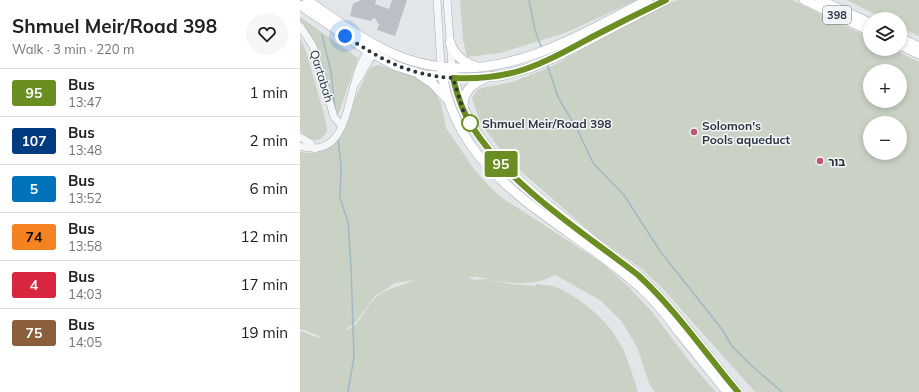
<!DOCTYPE html>
<html lang="en">
<head>
<meta charset="utf-8">
<style>
  :root { --surface:#fff; --page:#f6f6f6; --text:#202124; --muted:#757577; --line:#e0e0e0 }
  body { margin:0; font-family:Mulish,"Noto Sans Hebrew",sans-serif; background:var(--page); color:var(--text); height:100vh; display:flex; flex-direction:column; font-size:15px; white-space:nowrap }
  * { box-sizing:border-box; margin:0 }
  p { font-size:13px; color:var(--muted) }
  .icon { flex:none; width:22px; height:22px; fill:none; stroke:currentColor; stroke-width:2; stroke-linecap:round; stroke-linejoin:round }
  .map { position:relative; flex:1; overflow:hidden }
  .drawer { display:flex; flex-direction:column; background:var(--surface); width:300px }
  .drawer>* { flex:none }
  .badge { padding:0 8px; border-radius:3px; font-size:14px; line-height:26px }
  .fabs { position:absolute; left:563px; top:12px; display:grid; gap:8px }
  .fabs a { display:grid; place-items:center; width:44px; height:44px; border-radius:50%; background:var(--surface); box-shadow:0 2px 6px #0003; font-size:20px }
  .you { position:absolute; width:20px; height:20px; margin:-10px; border:3px solid #fff; border-radius:50%; background:#1a73e8; box-shadow:0 0 0 6px #1a73e833 }
  .map>.badge { position:absolute; translate:-50% -50%; box-shadow:0 0 0 2px #fff }
  .round { display:grid; place-items:center; flex:none; width:42px; height:42px; border-radius:21px; background:var(--page) }
  .head { display:flex; align-items:center; justify-content:space-between; height:68px; padding:0 12px }
  h1 { font-size:19px; font-weight:700; line-height:30px }
  ul { padding:0; list-style:none }
  li { display:flex; align-items:center; gap:12px; height:48px; padding:0 12px; border-top:1px solid var(--line) }
  li div { flex:1 }
  li b { display:block; font-size:15px }
  li em { font-style:normal }
  li .badge { min-width:44px; font-weight:700; text-align:center }
  main { display:flex; flex:1; min-height:0 }
  .map>svg:first-child { display:block }
</style>
</head>
<body>
<main>
<section class="drawer">
<div class="head"><div><h1>Shmuel Meir/Road 398</h1><p>Walk · 3 min · 220 m</p></div><a class="round"><svg class="icon" aria-label="heart" viewBox="0 0 24 24"><path d="M12 20l-8-8c-3-5 5-10 8-4 3-6 11-1 8 4z"/></svg></a></div>
<ul>
<li><span class="badge" style="background:#6b8e23;color:#fff">95</span><div><b>Bus</b><p>13:47</p></div><em>1 min</em></li>
<li><span class="badge" style="background:#003b80;color:#fff">107</span><div><b>Bus</b><p>13:48</p></div><em>2 min</em></li>
<li><span class="badge" style="background:#0072bc;color:#fff">5</span><div><b>Bus</b><p>13:52</p></div><em>6 min</em></li>
<li><span class="badge" style="background:#f58220;color:#111">74</span><div><b>Bus</b><p>13:58</p></div><em>12 min</em></li>
<li><span class="badge" style="background:#d7263d;color:#fff">4</span><div><b>Bus</b><p>14:03</p></div><em>17 min</em></li>
<li><span class="badge" style="background:#8b5e3c;color:#fff">75</span><div><b>Bus</b><p>14:05</p></div><em>19 min</em></li>
</ul>
</section>
<div class="map">
<svg width="619" height="392" viewBox="0 0 619 392">
  <rect width="100%" height="100%" fill="#e3e6e9"/>
  <g fill="#cad2c5" fill-rule="evenodd">
    <polygon points="160,0 337,0 265,33 200,53 167,57 163,40"/>
    <path d="M379,0H492L570,38V49H593L619,62V392H455L363,289L343,270L294,235L209,161L184,128L178,116L172,98L177,90L181,88L212,82L238,72L256,64L336,20L365,5ZM570,71H600V101H570ZM570,123H600V153H570Z"/>
    <polygon points="547,0 619,0 619,36 600,27 600,19 584,19"/>
    <polygon points="0,17 58,58 37,118 16,44 0,23"/>
    <path d="M0,37L7,54L26,122L27,131C18,146 12,140 0,131Z"/>
    <path d="M77,65L111,73L123,81L134,91L141,103L146,128L174,169L186,183L201,197L302,263L328,286L352,312L393,366L416,392H355L349,383L337,347L322,322L300,300L255,275C235,286 213,284 191,280C184,278 176,276 169,277L174,280L184,279L211,284L235,286L236,284C243,285 252,285 258,288C284,300 312,324 324,351C329,364 334,378 338,392H0V332L2,331L13,336L23,338L2,329L0,330V152C43,159 44,127 56,97C58,91 61,86 64,80C67,73 69,67 77,65ZM114,280C101,286 87,288 76,297C64,308 62,325 44,331L57,321L74,297L95,283Z"/>
  </g>
  <g fill="none" stroke-linecap="round" stroke-linejoin="round">
    <g stroke="#a1b8c6" stroke-width="1.5">
      <polyline points="229,0 235,30 242,49"/>
      <polyline points="22,35 31,72 35,108"/>
      <polyline points="247,64 258,97 278,131 293,163 324,195 360,251 421,328 432,346 453,367 482,392"/>
      <polyline points="38,138 41,166 40,198 48,222 51,266 54,357 48,392"/>
    </g>
  </g>
  <polygon fill="#bac0c6" points="61,0 76,0 75,4 89,9 92,0 107,0 95,36 77,30 79,25 75,18 72,19 71,21 50,16 53,4"/>
  <g fill="none" stroke-linecap="round" stroke-linejoin="round">
    <g stroke="#a8aeb3" stroke-width="8">
      <g id="minor">
        <polyline points="137,0 141,67"/>
        <polyline points="147,0 152,67"/>
        <polyline points="0,26 13,46 34,117 42,126"/>
        <polyline points="57,81 73,54 74,50"/>
        <polyline points="0,137 10,143 15,149"/>
        <path d="M0,146C58,164 43,71 72,48"/>
      </g>
    </g>
    <g stroke="#a3acb4" stroke-width="10">
      <g id="major">
        <path d="M7,0C32,17 56,36 83,49C179,98 264,43 348,0"/>
        <polyline points="504,0 570,31"/>
        <polyline points="520,0 570,23"/>
        <polyline points="0,5 68,51 96,66 125,75 166,78 201,76 233,67 260,55 366,0"/>
        <polyline points="600,38 619,47"/>
        <path d="M150,42C154,55 162,62 175,66"/>
        <polyline points="600,45 619,54"/>
        <path d="M141,67C155,182 267,220 342,289C356,301 367,316 378,331C394,351 411,372 427,392"/>
        <path d="M152,67C160,125 195,160 237,196C270,224 305,249 338,275C376,310 405,353 438,392"/>
        <polyline points="120,75 132,83 146,98"/>
        <path d="M163,106C163,92 171,84 184,79"/>
      </g>
    </g>
    <use href="#minor" stroke="#f5f6f8" stroke-width="7"/>
    <use href="#major" stroke="#fff" stroke-width="9"/>
  </g>
  <g fill="none" stroke-linecap="round" stroke-linejoin="round">
    <g stroke="#fff" stroke-width="9">
      <path id="line" d="M366,0C341,12 317,24 292,37C242,64 213,81 153,78C157,95 163,113 173,128C211,187 284,233 338,275C376,310 405,353 438,392"/>
    </g>
    <use href="#line" stroke="#6b8e23" stroke-width="6"/>
    <path stroke="#2c3640" stroke-width="4" stroke-dasharray="0 7.2" d="M45,36C82,60 108,75 153,78L163,110L172,127L170,123"/>
  </g>
  <circle fill="#fff" stroke="#6b8e23" stroke-width="2" cx="170" cy="123" r="8"/>
  <g fill="#c25474" stroke="#f2f5f7" stroke-width="1.5">
    <circle cx="394" cy="132" r="4"/>
    <circle cx="520" cy="161" r="4"/>
  </g>
  <g text-anchor="middle" dominant-baseline="central" stroke-width="3" stroke-linejoin="round" paint-order="stroke">
    <rect fill="#f2f5f7" stroke="#676f77" stroke-width="1" x="523" y="6" width="28" height="18" rx="3"/>
    <g font-size="11" font-weight="bold" fill="#2c3640">
      <text x="537" y="15">398</text>
    </g>
    <g font-size="12" fill="#2c3640" stroke="#f2f5f7">
      <text transform="translate(22 76) rotate(73)">Qartabah</text>
    </g>
    <g font-size="12" font-weight="bold" fill="#2c3640" stroke="#f2f5f7" text-anchor="start">
      <text x="182" y="123">Shmuel Meir/Road 398</text>
    </g>
    <g font-size="12" font-weight="bold" fill="#2c3640" stroke="#f2f5f7" text-anchor="start">
      <text x="402" y="125">Solomon's<tspan x="402" dy="14">Pools aqueduct</tspan></text>
      <text x="528" y="161">בור</text>
    </g>
  </g>
</svg>
<div class="fabs">
<a><svg class="icon" aria-label="layers" viewBox="0 0 24 24"><path d="M12 4l9 5-9 5-9-5zM3 14l9 5 9-5"/></svg></a>
<a>+</a>
<a>−</a>
</div>
<div class="you" style="left:45px;top:36px"></div>
<b class="badge" style="left:201px;top:164px;background:#6b8e23;color:#fff">95</b>
</div>
</main>
</body>
</html>
